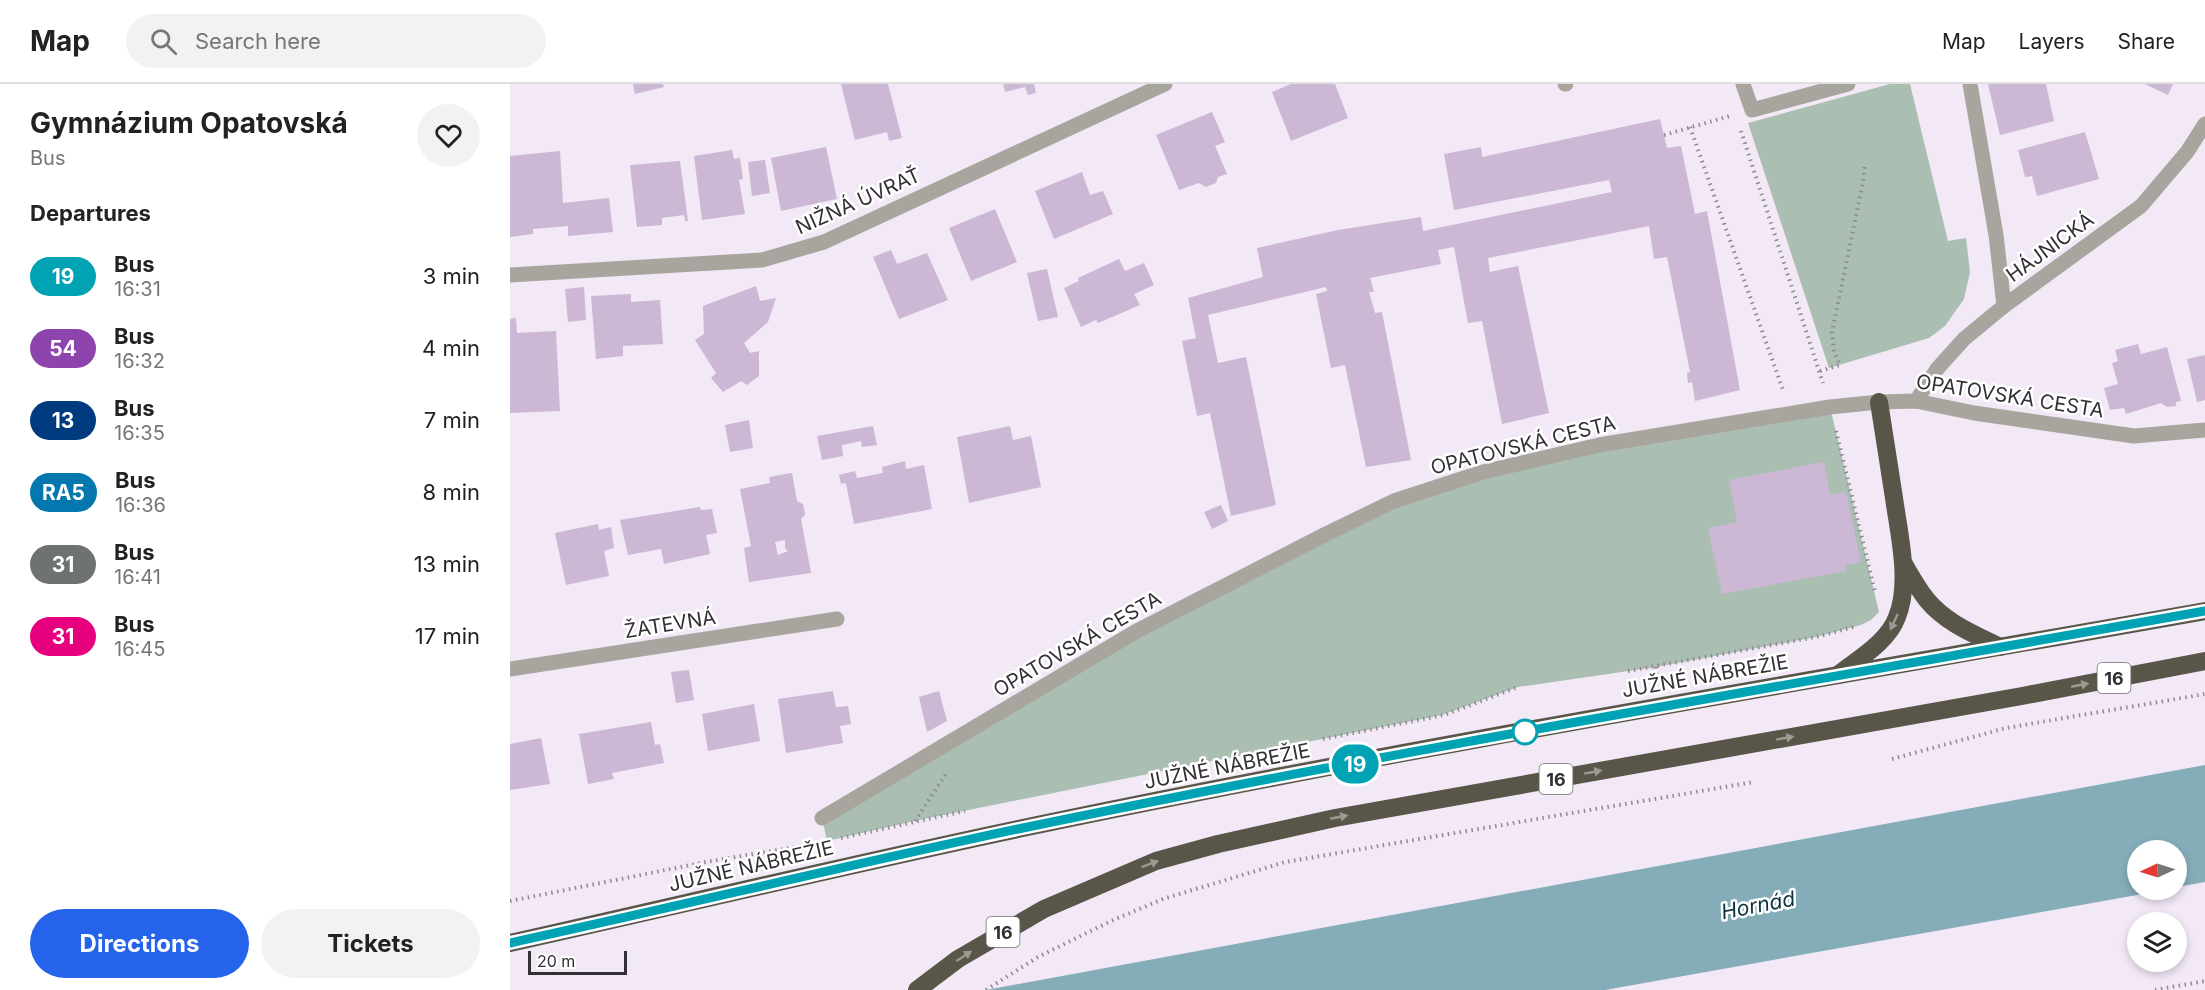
<!DOCTYPE html>
<html lang="en">
<head>
<meta charset="utf-8">
<style>
  :root { --surface:#fff; --page:#f2f2f2; --text:#222; --muted:#767676; --line:#e0e0e0; --accent:#2563eb }
  body { margin:0; font-family:Inter,sans-serif; background:var(--page); color:var(--text); height:100vh; display:flex; flex-direction:column; font-size:22px; white-space:nowrap }
  * { box-sizing:border-box; margin:0 }
  p { font-size:20px; color:var(--muted) }
  .icon { flex:none; width:33px; height:33px; fill:none; stroke:currentColor; stroke-width:2; stroke-linecap:round; stroke-linejoin:round }
  .map { position:relative; flex:1; overflow:hidden }
  .panel { display:flex; flex-direction:column; background:var(--surface); width:510px }
  .panel>* { flex:none }
  .badge { padding:0 12px; border-radius:20px; font-size:21px; line-height:39px }
  .needle { width:39px; rotate:266deg }
  .controls { position:absolute; left:1617px; top:756px; display:grid; gap:12px }
  .controls a { display:grid; place-items:center; width:60px; height:60px; border-radius:50%; background:var(--surface); box-shadow:0 3px 9px #0003; font-size:30px }
  .scale { position:absolute; left:18px; bottom:15px; width:99px; box-sizing:border-box; padding-left:6px; border:3px solid #332f35; border-top:0; font-size:16px; line-height:21px; white-space:nowrap; color:#332f35; -webkit-text-stroke:4px #fff; paint-order:stroke }
  .map>.badge { position:absolute; translate:-50% -50%; box-shadow:0 0 0 3px #fff }
  h2 { padding:0 30px; font-size:22px; line-height:54px }
  .round { display:grid; place-items:center; flex:none; width:63px; height:63px; border-radius:32px; background:var(--page) }
  .overview { display:flex; align-items:center; justify-content:space-between; height:102px; padding:0 30px }
  h1 { font-size:28px; font-weight:700; line-height:45px }
  .primary-button { display:flex; gap:12px; margin-top:auto; padding:12px 30px }
  .primary-button a { flex:1; height:69px; border-radius:36px; background:var(--accent); color:#fff; font-size:24px; font-weight:700; line-height:69px; text-align:center }
  .primary-button a+a { background:var(--page); color:var(--text) }
  ul { padding:0; list-style:none }
  li { display:flex; align-items:center; gap:18px; height:72px; padding:0 30px }
  li div { flex:1 }
  li b { display:block; font-size:22px }
  li em { font-style:normal }
  li .badge { min-width:66px; font-weight:700; text-align:center }
  header { display:flex; align-items:center; gap:36px; box-sizing:border-box; height:84px; padding:0 30px; background:var(--surface); border-bottom:2px solid var(--line) }
  header strong { font-size:28px }
  nav { display:flex; gap:33px; margin-inline-start:auto; font-size:21px }
  .search { width:420px; height:54px; background:var(--page); display:flex; align-items:center; gap:15px; box-sizing:border-box; padding:0 21px; border-radius:33px; color:var(--muted); font-size:22px }
  main { display:flex; flex:1; min-height:0 }
  .map>svg:first-child { display:block }
</style>
</head>
<body>
<header>
<strong>Map</strong>
<div class="search"><svg class="icon" aria-label="search" viewBox="0 0 24 24"><circle cx="10" cy="10" r="6"/><path d="M15 15l6 6"/></svg>Search here</div>
<nav><a>Map</a><a>Layers</a><a>Share</a></nav>
</header>
<main>
<section class="panel">
<div class="overview"><div><h1>Gymnázium Opatovská</h1><p>Bus</p></div><a class="round"><svg class="icon" aria-label="heart" viewBox="0 0 24 24"><path d="M12 20l-8-8c-3-5 5-10 8-4 3-6 11-1 8 4z"/></svg></a></div>
<h2>Departures</h2>
<ul>
<li><span class="badge" style="background:#00a3b4;color:#fff">19</span><div><b>Bus</b><p>16:31</p></div><em>3 min</em></li>
<li><span class="badge" style="background:#8e44ad;color:#fff">54</span><div><b>Bus</b><p>16:32</p></div><em>4 min</em></li>
<li><span class="badge" style="background:#003b80;color:#fff">13</span><div><b>Bus</b><p>16:35</p></div><em>7 min</em></li>
<li><span class="badge" style="background:#0377ae;color:#fff">RA5</span><div><b>Bus</b><p>16:36</p></div><em>8 min</em></li>
<li><span class="badge" style="background:#6f7273;color:#fff">31</span><div><b>Bus</b><p>16:41</p></div><em>13 min</em></li>
<li><span class="badge" style="background:#e6007e;color:#fff">31</span><div><b>Bus</b><p>16:45</p></div><em>17 min</em></li>
</ul>
<div class="primary-button"><a>Directions</a><a>Tickets</a></div>
</section>
<div class="map">
<svg width="1695" height="906" viewBox="0 0 1695 906">
  <rect width="100%" height="100%" fill="#f2e8f6"/>
  <g fill="#aabfb2">
    <polygon points="1380,0 1400,0 1438,157 1456,154 1460,188 1454,215 1435,242 1419,254 1319,284 1238,39"/>
    <polygon points="1320,323 1369,528 1361,536 1351,541 1306,553 1146,583 1008,603 932,631 404,737 317,757 312,734 448,653 816,450 973,388"/>
  </g>
  <polygon fill="#85adb9" points="1695,681 1695,798 1667,803 1666,766 1628,766 1628,806 1655,806 1095,906 476,906"/>
  <g fill="#ccb7d5" fill-rule="evenodd">
    <polygon points="123,0 153,0 154,3 125,10"/>
    <polygon points="331,0 378,0 392,54 379,57 377,48 345,56"/>
    <polygon points="493,0 524,0 526,9 518,11 515,3 495,8"/>
    <polygon points="781,0 825,0 838,34 781,57 762,8"/>
    <polygon points="1478,0 1536,0 1544,37 1490,51"/>
    <polygon points="1635,0 1663,0 1658,11"/>
    <polygon points="702,28 715,58 705,62 717,90 708,93 706,99 696,103 689,99 669,106 646,51"/>
    <polygon points="1150,35 1157,64 1171,62 1185,130 1197,127 1230,306 1185,317 1182,298 1178,299 1177,289 1180,288 1157,173 1144,175 1139,142 978,174 980,188 1008,182 1039,329 992,340 972,237 958,239 944,163 928,166 931,180 860,194 864,208 859,208 865,229 872,228 901,376 856,383 835,281 821,284 806,210 817,207 816,203 698,231 708,279 736,273 766,421 721,432 700,329 687,332 672,257 686,254 678,214 753,193 747,164 828,146 911,133 913,147 1102,108 1099,96 944,126 934,70 971,63 972,73"/>
    <polygon points="1575,48 1589,95 1527,112 1522,92 1515,93 1508,66"/>
    <polygon points="316,63 327,115 271,127 261,74"/>
    <polygon points="222,66 224,75 230,74 233,95 229,96 235,130 192,136 184,72"/>
    <polygon points="50,67 53,119 99,114 103,148 58,152 58,142 23,145 23,150 0,153 0,72"/>
    <polygon points="255,76 260,109 242,112 238,78"/>
    <polygon points="170,77 178,137 175,137 174,131 152,134 152,141 127,143 120,81"/>
    <polygon points="572,88 580,111 593,107 603,130 544,155 525,107"/>
    <polygon points="485,125 507,178 461,197 439,144"/>
    <polygon points="381,166 387,180 417,169 438,216 389,235 363,173"/>
    <polygon points="609,175 615,187 634,179 644,201 624,210 630,221 588,239 586,236 571,243 554,204 569,197 568,194"/>
    <polygon points="537,185 548,233 528,237 517,189"/>
    <polygon points="246,202 250,217 266,214 258,238 234,259 240,269 249,267 249,292 237,301 231,297 213,308 201,294 206,289 185,256 194,250 193,222"/>
    <polygon points="74,203 76,236 58,238 55,205"/>
    <polygon points="121,210 121,218 150,216 153,260 113,262 113,272 86,275 81,212"/>
    <polygon points="6,234 7,249 46,247 50,327 0,329 0,235"/>
    <polygon points="1628,260 1631,270 1657,263 1671,317 1666,318 1666,322 1657,323 1651,319 1616,330 1614,324 1600,326 1594,304 1608,300 1602,279 1608,277 1605,266"/>
    <polygon points="1695,271 1695,316 1687,318 1677,275"/>
    <polygon points="239,336 243,364 220,368 215,341"/>
    <polygon points="363,342 367,361 352,363 351,357 332,361 333,372 312,376 307,352"/>
    <polygon points="500,342 503,356 521,352 531,403 459,419 447,353"/>
    <polygon points="395,377 396,385 414,381 422,425 344,440 336,399 331,400 329,391 345,387 347,394 373,389 372,383"/>
    <polygon points="1314,378 1320,411 1336,408 1351,478 1335,481 1336,487 1212,510 1198,444 1227,438 1219,396"/>
    <path d="M282,389L287,417L293,420L295,431L291,435L301,489L239,498L234,464L241,462L230,405L260,399L259,393ZM275,456V464L278,467L268,471L265,458Z"/>
    <polygon points="711,421 718,437 702,445 694,428"/>
    <polygon points="190,423 191,426 202,425 207,449 196,451 200,470 154,480 151,465 118,471 110,436"/>
    <polygon points="88,440 89,446 101,443 104,464 94,467 99,492 56,501 45,449"/>
    <polygon points="179,586 184,616 166,619 161,588"/>
    <polygon points="323,607 326,623 338,622 341,640 330,642 333,659 276,669 268,615"/>
    <polygon points="429,607 437,637 417,648 409,613"/>
    <polygon points="244,620 250,657 198,667 192,630"/>
    <polygon points="141,638 145,661 150,660 154,679 102,689 104,695 78,700 69,650"/>
    <polygon points="31,654 40,700 0,706 0,660"/>
  </g>
  <g fill="none" stroke-linecap="round" stroke-linejoin="round">
    <g stroke="#8f8892" stroke-width="4" stroke-dasharray="1.5 4.5" stroke-linecap="butt">
      <polyline points="1180,43 1273,306"/>
      <polyline points="1231,47 1313,299"/>
      <polyline points="1154,51 1220,32"/>
      <polyline points="1310,287 1330,281 1324,268 1322,248 1353,98 1355,80"/>
      <polyline points="1326,347 1365,508"/>
      <polyline points="1146,583 1147,597"/>
      <polyline points="1118,587 1306,553 1347,542"/>
      <polyline points="813,655 934,631 1008,603"/>
      <polyline points="1382,675 1496,644 1695,610"/>
      <polyline points="405,737 436,690"/>
      <polyline points="331,754 455,727"/>
      <polyline points="0,817 196,778 309,759"/>
      <polyline points="476,906 528,873 601,837 653,815 775,778 1244,698"/>
      <polyline points="1645,906 1695,897"/>
    </g>
    <g stroke="#a7a59e" stroke-width="15">
      <polyline points="1055,0 1056,0"/>
      <polyline points="1233,0 1242,26 1338,0"/>
      <polyline points="1460,0 1486,151 1494,222"/>
      <polyline points="0,191 252,176 314,158 655,0"/>
      <polyline points="1406,317 1427,285 1454,255 1494,222 1631,122 1677,68 1695,40"/>
      <polyline points="0,585 327,535"/>
      <polyline points="312,734 625,548 816,450 884,417 973,388 1089,361 1320,323 1369,318 1406,317 1464,329 1624,352 1695,346"/>
    </g>
    <g stroke="#595548" stroke-width="18">
      <path d="M1394,480C1401,492 1408,505 1417,516C1436,539 1464,550 1490,563"/>
      <path d="M1328,591C1348,575 1378,558 1387,533C1401,499 1389,450 1384,414C1379,382 1374,350 1369,318"/>
      <path d="M0,859C169,821 338,781 508,745C902,662 1299,597 1695,527"/>
      <polyline points="407,906 448,875 534,825 646,777 708,760 825,734 1512,612 1695,577"/>
    </g>
  </g>
  <defs><path id="oneway-solid" d="M-6-.8H1V-3.2L6.5 0L1 3.2V.8H-6Z" transform="scale(1.5)"/></defs>
  <g fill="#9b9991">
    <use href="#oneway-solid" transform="translate(1384 538) rotate(115)"/>
    <use href="#oneway-solid" transform="translate(1570 601) rotate(-11)"/>
    <use href="#oneway-solid" transform="translate(1275 654) rotate(-10)"/>
    <use href="#oneway-solid" transform="translate(1083 688) rotate(-10)"/>
    <use href="#oneway-solid" transform="translate(829 733) rotate(-11)"/>
    <use href="#oneway-solid" transform="translate(640 780) rotate(-21)"/>
    <use href="#oneway-solid" transform="translate(454 872) rotate(-33)"/>
  </g>
  <g fill="none" stroke-linecap="round" stroke-linejoin="round">
    <g stroke="#fff" stroke-width="14">
      <path id="line" d="M0,859C170,822 338,781 508,745C902,663 1299,598 1695,527"/>
    </g>
    <use href="#line" stroke="#00a3b4" stroke-width="9"/>
  </g>
  <circle fill="#fff" stroke="#00a3b4" stroke-width="3" cx="1015" cy="648" r="12"/>
  <g text-anchor="middle" dominant-baseline="central" stroke-width="5" stroke-linejoin="round" paint-order="stroke">
    <g fill="#fff" stroke="#706d72" stroke-width="1.5">
      <rect x="1587.5" y="579" width="33" height="30" rx="4.5"/>
      <rect x="1029.5" y="680" width="33" height="30" rx="4.5"/>
      <rect x="476.5" y="833" width="33" height="30" rx="4.5"/>
    </g>
    <g font-size="18" font-weight="bold" fill="#332f35">
      <text x="1604" y="594">16</text>
      <text x="1046" y="695">16</text>
      <text x="493" y="848">16</text>
    </g>
    <g font-size="20" fill="#332f35" stroke="#fff">
      <text transform="translate(348 117) rotate(-24)">NIŽNÁ ÚVRAŤ</text>
      <text transform="translate(1540 163) rotate(-36)">HÁJNICKÁ</text>
      <text transform="translate(1500 312) rotate(9)">OPATOVSKÁ CESTA</text>
      <text transform="translate(1013 361) rotate(-14)">OPATOVSKÁ CESTA</text>
      <text transform="translate(160 540) rotate(-9)">ŽATEVNÁ</text>
      <text transform="translate(567 560) rotate(-30)">OPATOVSKÁ CESTA</text>
      <text transform="translate(1195 592) rotate(-10)">JUŽNÉ NÁBREŽIE</text>
      <text transform="translate(717 682) rotate(-11)">JUŽNÉ NÁBREŽIE</text>
      <text transform="translate(241 782) rotate(-13)">JUŽNÉ NÁBREŽIE</text>
    </g>
    <g font-size="21" font-style="italic" fill="#0d343e" stroke="#fff">
      <text transform="translate(1248 821) rotate(-11)">Hornád</text>
    </g>
  </g>
</svg>
<div class="controls">
<a><svg class="needle" viewBox="-14 -14 28 28"><path d="M0-13l5 13h-10z" fill="#e53935"/><path d="M0 13l5-13h-10z" fill="#767676"/></svg></a>
<a><svg class="icon" aria-label="layers" viewBox="0 0 24 24"><path d="M12 4l9 5-9 5-9-5zM3 14l9 5 9-5"/></svg></a>
</div>
<div class="scale">20 m</div>
<b class="badge" style="left:845px;top:680px;background:#00a3b4;color:#fff">19</b>
</div>
</main>
</body>
</html>
